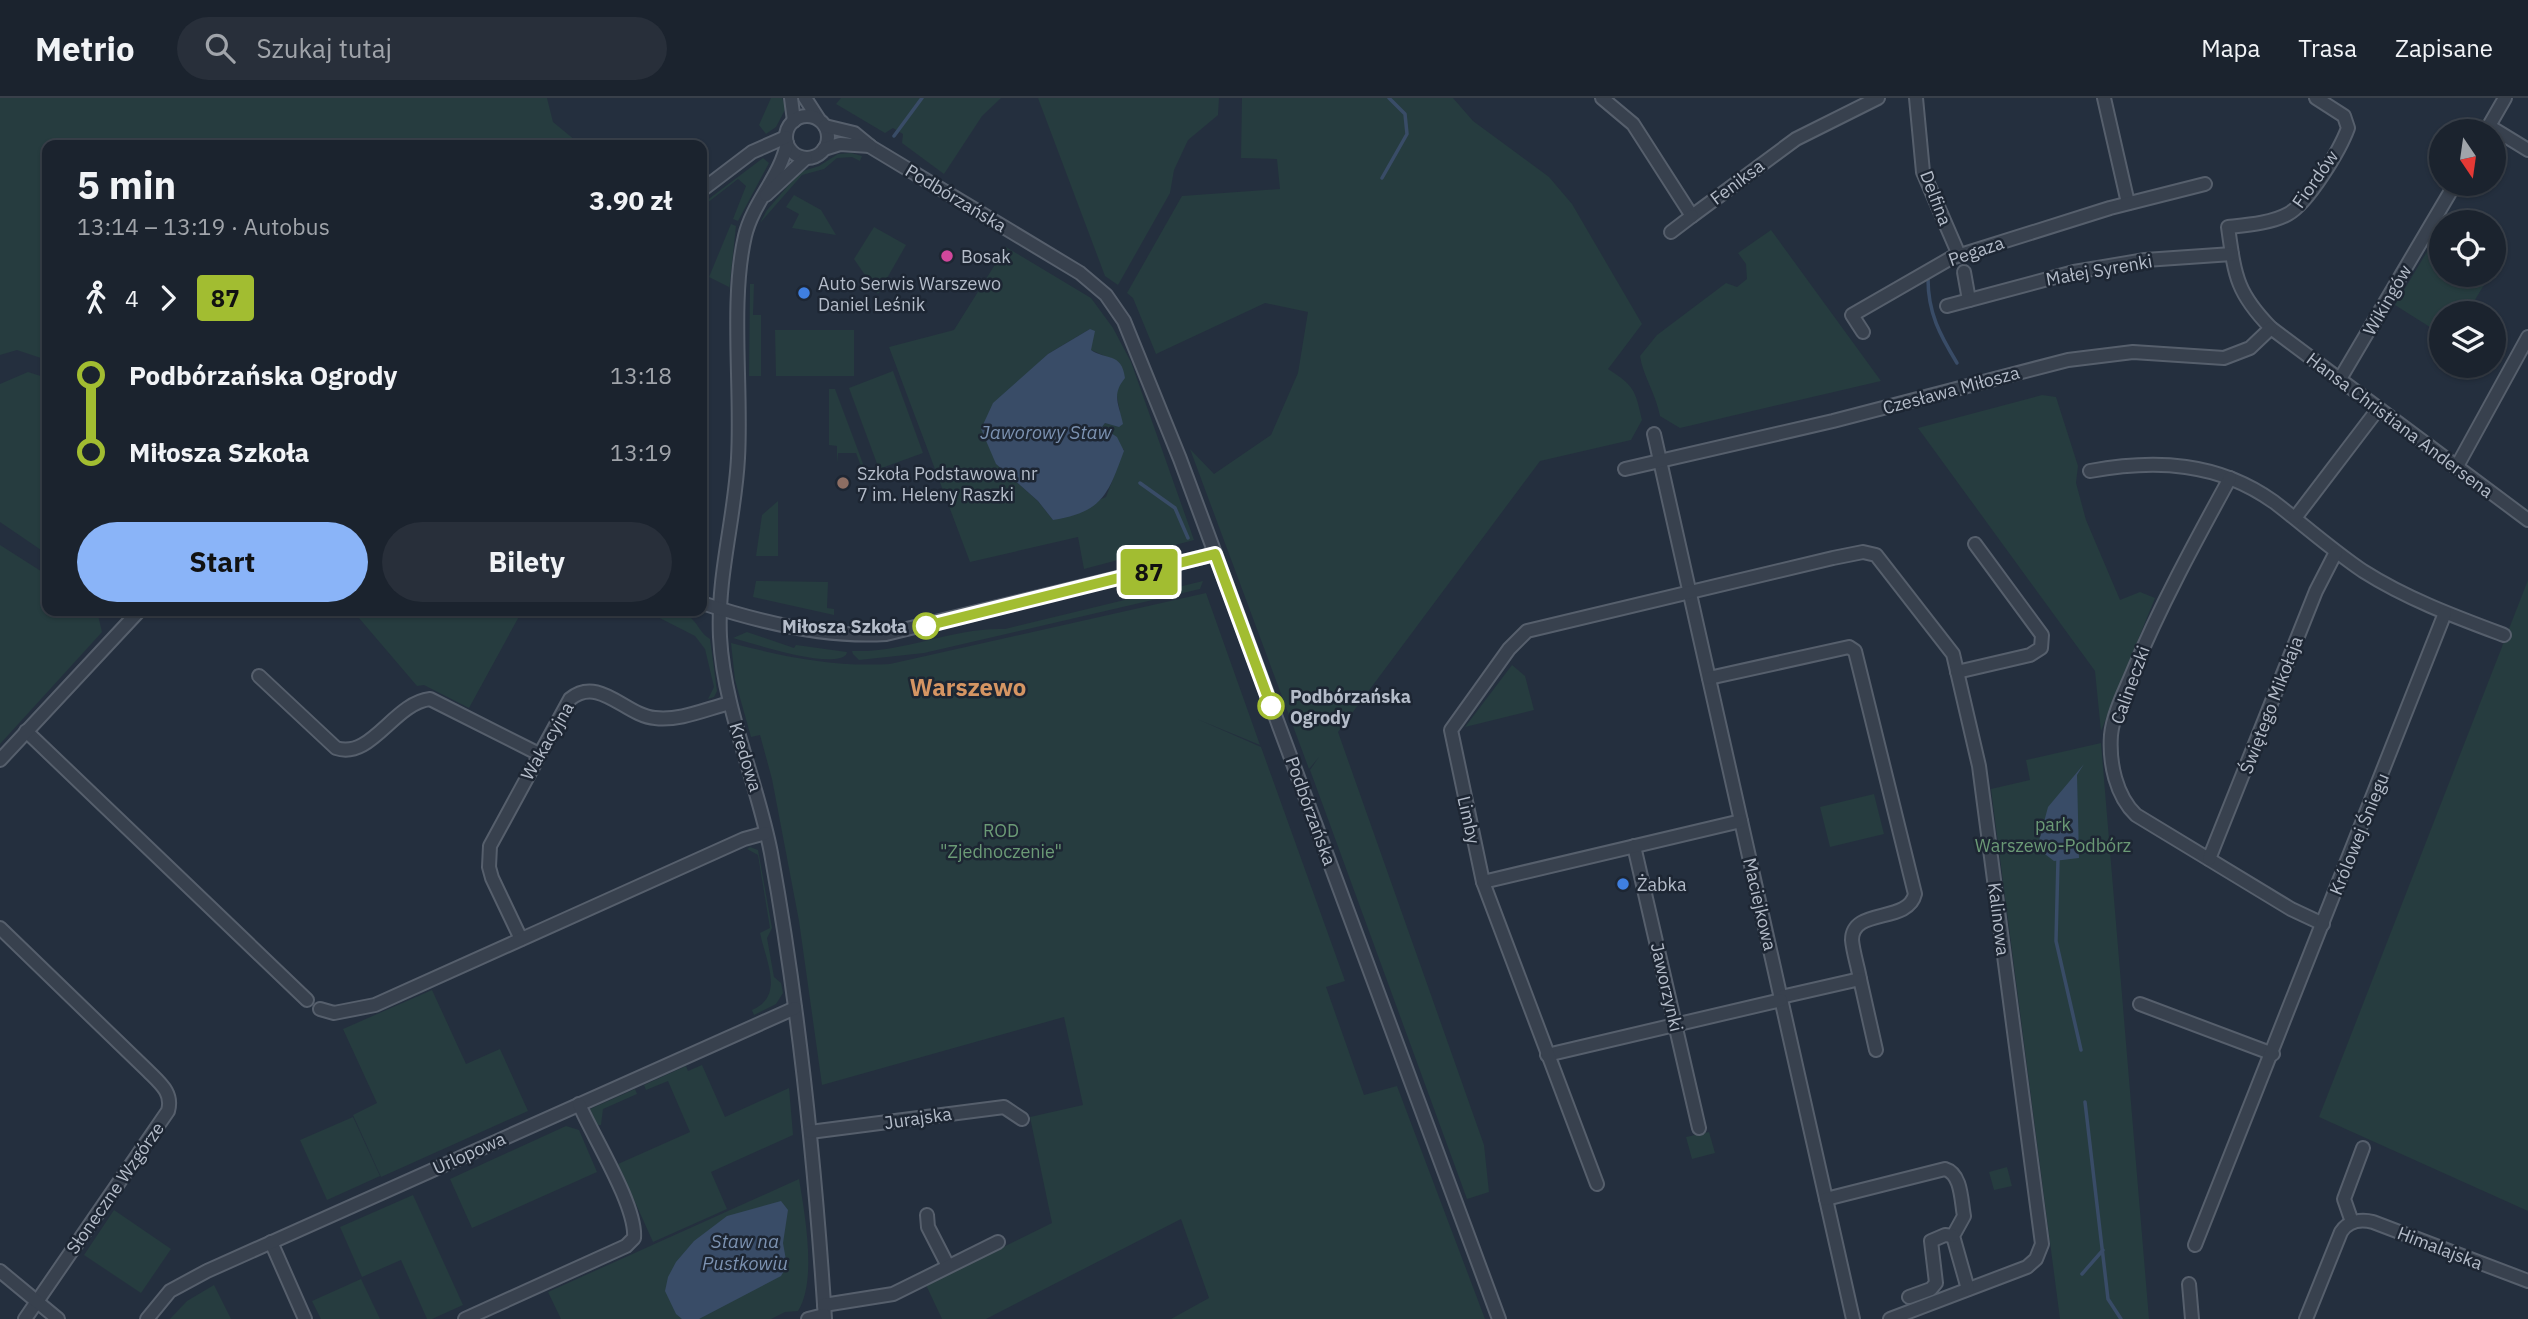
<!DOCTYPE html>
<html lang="pl">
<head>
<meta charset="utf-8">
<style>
  :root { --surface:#1b232e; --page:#282f3a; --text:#f1f3f6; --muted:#a0a4aa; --line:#39404a; --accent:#8ab4f8 }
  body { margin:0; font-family:"IBM Plex Sans",sans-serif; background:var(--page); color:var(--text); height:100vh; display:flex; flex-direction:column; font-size:26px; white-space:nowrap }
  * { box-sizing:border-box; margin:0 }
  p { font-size:23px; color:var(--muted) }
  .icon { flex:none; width:38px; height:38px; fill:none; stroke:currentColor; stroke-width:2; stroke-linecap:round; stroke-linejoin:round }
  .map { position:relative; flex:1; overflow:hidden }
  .side { position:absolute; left:42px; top:42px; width:665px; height:476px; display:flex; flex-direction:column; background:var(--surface); border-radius:14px; box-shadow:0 2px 5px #0004,0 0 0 2px var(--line) }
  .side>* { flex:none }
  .badge { padding:0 14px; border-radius:5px; font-size:24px; line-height:46px }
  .needle { width:46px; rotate:167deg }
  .buttons { position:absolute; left:2429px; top:21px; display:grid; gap:14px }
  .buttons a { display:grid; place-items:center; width:77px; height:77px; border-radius:50%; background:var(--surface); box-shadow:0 2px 5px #0004,0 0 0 2px var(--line); font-size:35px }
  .map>.badge { position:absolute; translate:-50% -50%; box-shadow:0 0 0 4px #fff }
  .legs { display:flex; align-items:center; gap:10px; height:77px; padding:0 35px; font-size:23px }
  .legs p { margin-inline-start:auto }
  .overview { display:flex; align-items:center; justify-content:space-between; height:119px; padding:0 35px }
  h1 { font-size:38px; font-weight:700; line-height:52px }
  .cta { display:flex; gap:14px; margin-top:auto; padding:14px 35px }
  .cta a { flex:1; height:80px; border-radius:42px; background:var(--accent); color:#111; font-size:28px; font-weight:700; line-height:80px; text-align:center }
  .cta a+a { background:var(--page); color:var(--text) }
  ul { padding:0 35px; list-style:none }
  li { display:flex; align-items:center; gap:24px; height:77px; font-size:26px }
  li i { display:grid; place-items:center; width:10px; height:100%; margin:0 9px; background:currentColor }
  li i::after { content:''; width:18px; height:18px; margin:-9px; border:5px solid; border-radius:50%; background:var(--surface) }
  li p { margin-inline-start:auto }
  li:first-child i { background:linear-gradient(#0000 50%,currentColor 0) }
  li:last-child i { background:linear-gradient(currentColor 50%,#0000 0) }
  header { display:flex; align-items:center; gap:42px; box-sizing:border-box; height:98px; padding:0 35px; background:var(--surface); border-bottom:2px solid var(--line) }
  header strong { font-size:33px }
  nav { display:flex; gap:38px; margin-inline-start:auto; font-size:24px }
  .search { width:490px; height:63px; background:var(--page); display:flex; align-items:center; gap:18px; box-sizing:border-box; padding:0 24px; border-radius:38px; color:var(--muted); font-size:26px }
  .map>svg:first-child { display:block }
</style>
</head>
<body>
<header>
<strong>Metrio</strong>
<div class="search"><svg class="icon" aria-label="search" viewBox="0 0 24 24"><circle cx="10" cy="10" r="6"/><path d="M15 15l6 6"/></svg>Szukaj tutaj</div>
<nav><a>Mapa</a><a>Trasa</a><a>Zapisane</a></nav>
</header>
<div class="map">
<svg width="2528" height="1221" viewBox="0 0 2528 1221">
  <rect width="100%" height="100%" fill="#242f3e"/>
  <g fill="#263c3f" fill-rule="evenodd">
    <polygon points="0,0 547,0 553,24 581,47 47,47 47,262 17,252 0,257"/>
    <polygon points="771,0 782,0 786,10 776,29 766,36 759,27"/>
    <polygon points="841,0 1001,0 982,18 944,76 902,45 903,36 893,30 885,35 836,6"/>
    <polygon points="1038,0 1219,0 1218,17 1188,42 1174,72 1170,95 1118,187 1105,178"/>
    <path d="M1242,0H1453L1473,23L1549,79L1572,106L1642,226L1608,271C1634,288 1635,291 1642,322L1631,342L1540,363L1338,634L1484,1047L1489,1094L1467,1101L1310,672L1319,659L1309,671L1190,351L1214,376L1271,337L1298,275L1308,214L1265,205L1156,256L1133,200L1127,195L1182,98L1280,91L1277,61L1241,60Z"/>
    <polygon points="851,55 862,58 860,63 852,59 837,60 824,71 802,77 760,125 767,112 800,74 819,68 838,56"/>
    <polygon points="763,60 769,65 738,123 733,121 746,88 738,81 702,109 702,106"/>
    <polygon points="794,97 821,112 836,137 792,130 799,116 786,109"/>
    <polygon points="731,126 736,128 729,193 729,189 709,179"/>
    <polygon points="874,129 906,147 878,196 854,161"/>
    <path d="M1771,132L1881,283L1680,330L1660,318C1656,296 1643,278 1640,258L1657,237L1726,185L1737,189L1747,181L1746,166L1738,155Z"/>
    <polygon points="2440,132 2441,177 2490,177 2467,215 2441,215 2441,236 2395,207"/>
    <path d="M1006,149L1091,200L1113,230L1131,264L1194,442L1084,471L1078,439L970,464L889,249L954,232ZM1090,231L1091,252L1118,264L1121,285L1117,288C1115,305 1123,309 1119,328L1105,325L1102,329L1124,352L1106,399L1053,422L1038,403L996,366L1024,279L1048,256Z"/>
    <polygon points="750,186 754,186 753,217 761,217 761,278 749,278"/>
    <polygon points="775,232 854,232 854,278 776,278"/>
    <polygon points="893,273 923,355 879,371 849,290"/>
    <polygon points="28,274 47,280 47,456 0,424 0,286"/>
    <polygon points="829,291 835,291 865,371 862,371 856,355 838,355 837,365 837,348 829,347"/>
    <polygon points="2042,297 2056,299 2078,368 2076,385 2086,422 2120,502 2140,494 2155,500 2101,633 2095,573 1918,330"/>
    <polygon points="778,403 778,458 756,458 762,417"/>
    <polygon points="0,447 47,477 47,513 97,513 102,534 0,646"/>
    <polygon points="2528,482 2528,1113 2319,1019"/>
    <polygon points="756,483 828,484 827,510 834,511 834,517 753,499"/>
    <path d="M1203,483L1200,491L924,555L859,562L853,556L852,553C905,555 953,529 1005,531Z"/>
    <path d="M1206,495L1260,647L1197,621L1261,649L1345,883L1326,889L1364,997L1397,988L1485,1221H1171L1209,1200L1181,1121L986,1221H942L926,1187L1052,1125L1030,1019L1083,1007L1064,919L822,987L799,823L772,681L760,637L751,639L735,582L731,545C785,559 834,569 890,566Z"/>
    <polygon points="353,513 522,513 469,610 424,587 417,588"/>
    <path d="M646,513C660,513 681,509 691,520C699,527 700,535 710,541L717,593L714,599L708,601L714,589L705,551L695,538Z"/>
    <path d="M747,534L794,550L796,547L847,554L846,557C830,571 755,546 733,540Z"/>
    <polygon points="1512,567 1525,578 1534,612 1465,629"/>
    <polygon points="2101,645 2149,1221 2060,1221 1991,691 2030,682 2026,662"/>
    <polygon points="1874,696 1884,736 1830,749 1820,709"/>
    <path d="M750,749L758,752L772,830L767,840L774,879L781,885L783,895L776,906L754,917L752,912C785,898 766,864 760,835L770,830L758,757L747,751Z"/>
    <polygon points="432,892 466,966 500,951 528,1013 381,1079 353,1017 377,1005 343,931"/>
    <polygon points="702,967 725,1019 789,990 793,1037 711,1074 727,1111 653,1144 618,1066 690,1034 668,983 646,992 644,987 686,968 688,973"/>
    <polygon points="635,991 637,996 603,1011 601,1027 596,1027 590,1011"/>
    <polygon points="353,1019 380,1078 327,1102 300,1042"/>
    <polygon points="566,1028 579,1032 597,1074 472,1130 450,1081"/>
    <polygon points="1709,1034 1715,1055 1692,1061 1686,1039"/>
    <polygon points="2007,1069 2012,1088 1994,1092 1989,1074"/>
    <path d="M799,1081C805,1117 817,1183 798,1213L785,1214L771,1221H561L548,1194Z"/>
    <polygon points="413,1097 463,1207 432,1221 427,1221 401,1162 362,1179 340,1129"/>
    <polygon points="114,1112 171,1151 141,1195 84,1157"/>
    <polygon points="361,1181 380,1221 321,1221 312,1203"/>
    <polygon points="214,1187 231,1221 170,1221 187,1203"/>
  </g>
  <g fill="#394c67">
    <path d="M1090,231L1095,233L1091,252C1105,262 1122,254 1125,280C1111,297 1119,306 1123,326L1119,329L1105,325L1102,329L1117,339L1124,353C1108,396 1103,414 1053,422L1038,403L996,366L981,331L993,305L1048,256Z"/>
    <polygon points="2084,666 2077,677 2079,760 2054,763 2037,750 2048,709"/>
    <polygon points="781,1103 788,1112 783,1145 787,1168 781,1178 699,1221 682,1221 676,1216 665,1193 668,1179 676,1164 694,1143 727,1118"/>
  </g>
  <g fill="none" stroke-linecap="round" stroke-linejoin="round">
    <g stroke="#394c67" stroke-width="3.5">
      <polyline points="894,38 922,0"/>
      <polyline points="1382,80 1407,36 1405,16 1389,0"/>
      <path d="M1928,181C1928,215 1940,237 1957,265"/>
      <polyline points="1140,385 1175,410 1188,440"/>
      <polyline points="2058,761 2056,843 2081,952"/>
      <polyline points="2085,1004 2108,1201 2121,1221"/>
      <polyline points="2082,1176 2103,1152"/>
    </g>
    <g stroke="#565f6c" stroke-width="16">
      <g id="street">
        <polyline points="791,0 794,23"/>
        <polyline points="805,0 818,20"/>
        <polyline points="1602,0 1633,26 1692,118 1796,41 1878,0"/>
        <polyline points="1916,0 1923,74 1959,157"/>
        <polyline points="2104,0 2128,105"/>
        <path d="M2316,0L2344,18L2348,30C2340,52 2308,105 2288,116C2272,125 2246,127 2228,129C2235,178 2236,194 2271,230L2528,422"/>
        <circle cx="807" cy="39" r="21"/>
        <polyline points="825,28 854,35 871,49 1080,175 1106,197 1124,223 1180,361 1499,1221"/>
        <polyline points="2489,28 2528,52"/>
        <polyline points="2486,33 2505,0"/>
        <path d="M787,45C781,78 753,104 745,138C730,202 742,291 738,360C735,420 717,478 720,539C724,613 757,682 771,755C799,909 815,1065 825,1221"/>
        <polyline points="824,51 840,46 870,48"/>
        <polyline points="702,92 752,54 786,39"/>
        <polyline points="766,97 806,60"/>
        <polyline points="1671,134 1692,118"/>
        <polyline points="1964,174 1969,202"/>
        <polyline points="1947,208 2074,174 2145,162 2232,156"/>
        <polyline points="1863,234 1852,217 1951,160 2110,110 2205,86"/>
        <polyline points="2340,281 2455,86"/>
        <polyline points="1654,336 1853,1221"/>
        <polyline points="2456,370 2528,239"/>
        <polyline points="1625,371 1833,323 2068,262 2133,254 2224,260 2250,250 2271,230"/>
        <path d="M2090,373C2156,361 2218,364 2274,404C2304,427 2332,452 2363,473C2407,501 2456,519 2504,537"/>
        <path d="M2230,380C2195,444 2160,508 2132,576C2124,595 2113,617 2111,637C2109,665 2116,698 2136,717L2291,811L2323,826"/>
        <polyline points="2295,420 2378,311"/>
        <path d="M702,505C759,524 826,540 886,536L1215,456"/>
        <polyline points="1957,574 2030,557 2041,550 2042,537 1975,446"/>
        <path d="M259,578L336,650C371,662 394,605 430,601L539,656"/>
        <path d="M1709,580L1849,549L1855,553L1915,796C1908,826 1852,809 1852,842C1853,854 1858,869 1860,881"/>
        <polyline points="26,633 307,902"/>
        <polyline points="0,662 139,513"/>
        <polyline points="1634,748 1699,1030"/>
        <polyline points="2209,761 2316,493 2336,454"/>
        <polyline points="1483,784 1741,723"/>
        <path d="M0,830L148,973C161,986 173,995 168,1013L25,1221"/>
        <path d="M521,841L492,780L489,769L490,748L570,601C599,577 626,618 655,620C680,623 706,611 730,605"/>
        <polyline points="1781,899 1860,881 1876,952"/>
        <polyline points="2140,906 2273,956"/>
        <polyline points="320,911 334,915 375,907 744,741 766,735"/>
        <polyline points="1547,957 1781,902"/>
        <polyline points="810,1034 1004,1009 1022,1021"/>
        <polyline points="1597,1086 1483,784 1451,632 1509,551 1527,533 1833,460 1863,454 1876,457 1953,556 1979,668 2042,1146 2036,1161 2027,1169 1890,1221"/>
        <path d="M1826,1101L1945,1071C1962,1076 1961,1103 1964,1118L1953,1138L1968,1191"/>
        <polyline points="927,1117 928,1129 948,1168"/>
        <polyline points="2352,1124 2344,1101 2363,1050"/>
        <polyline points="271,1144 305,1221"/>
        <polyline points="2195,1147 2445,515"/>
        <polyline points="0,1173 58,1221"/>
        <polyline points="2189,1186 2192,1221"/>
        <polyline points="1909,1199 1931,1191 1936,1185 1931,1143 1945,1137 1953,1138"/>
        <polyline points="824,1207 893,1196 998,1144"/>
        <polyline points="147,1221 170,1193 207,1173 795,910"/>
        <path d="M465,1221L626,1148L634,1140C637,1108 592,1037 579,1006"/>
        <polyline points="808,1221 824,1217"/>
        <path d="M2306,1221L2341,1134C2348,1123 2361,1121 2373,1124L2528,1183"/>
      </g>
    </g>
    <use href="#street" stroke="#38414e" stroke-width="12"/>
  </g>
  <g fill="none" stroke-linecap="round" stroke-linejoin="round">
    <g stroke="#fff" stroke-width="16">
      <polyline id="line-1" points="926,528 1215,456 1271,608"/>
    </g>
    <use href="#line-1" stroke="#a2bd31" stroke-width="10"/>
  </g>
  <circle fill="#d1479c" stroke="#1d2633" stroke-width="2.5" cx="947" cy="158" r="7"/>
  <g fill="#3f7fe0" stroke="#1d2633" stroke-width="2.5">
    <circle cx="804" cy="195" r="7"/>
    <circle cx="1623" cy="786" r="7"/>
  </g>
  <circle fill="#8d6e63" stroke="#1d2633" stroke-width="2.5" cx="843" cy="385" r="7"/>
  <g fill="#fff" stroke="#a2bd31" stroke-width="3.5">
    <circle cx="926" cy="528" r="12"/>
    <circle cx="1271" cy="608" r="12"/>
  </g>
  <g text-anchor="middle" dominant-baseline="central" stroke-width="5" stroke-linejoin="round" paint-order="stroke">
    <g font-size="18" fill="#b4bcc9" stroke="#1d2633">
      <text transform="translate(2315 81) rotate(-55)">Fiordów</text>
      <text transform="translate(1737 84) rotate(-37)">Feniksa</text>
      <text transform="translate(956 100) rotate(31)">Podbórzańska</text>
      <text transform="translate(1936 100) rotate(69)">Delfina</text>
      <text transform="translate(1976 153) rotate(-19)">Pegaza</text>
      <text transform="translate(2099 172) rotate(-10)">Małej Syrenki</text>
      <text transform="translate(2387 202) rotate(-60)">Wikingów</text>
      <text transform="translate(1951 292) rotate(-15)">Czesława Miłosza</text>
      <text transform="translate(2400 327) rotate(37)">Hansa Christiana Andersena</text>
      <text transform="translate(2130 587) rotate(-70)">Calineczki</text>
      <text transform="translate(2271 607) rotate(-69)">Świętego Mikołaja</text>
      <text transform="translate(547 643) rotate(-60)">Wakacyjna</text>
      <text transform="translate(746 659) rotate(73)">Kredowa</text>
      <text transform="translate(1311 713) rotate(70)">Podbórzańska</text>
      <text transform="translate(1469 722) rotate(77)">Limby</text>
      <text transform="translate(2359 736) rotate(-68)">Królowej Śniegu</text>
      <text transform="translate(1760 806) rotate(77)">Maciejkowa</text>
      <text transform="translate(1999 821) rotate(83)">Kalinowa</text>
      <text transform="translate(1667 889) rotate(77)">Jaworzynki</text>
      <text transform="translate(918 1020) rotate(-8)">Jurajska</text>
      <text transform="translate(469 1055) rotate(-24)">Urlopowa</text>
      <text transform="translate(115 1090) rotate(-55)">Słoneczne Wzgórze</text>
      <text transform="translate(2440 1150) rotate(21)">Himalajska</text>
    </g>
    <g font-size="18" fill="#b4bcc9" stroke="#1d2633" text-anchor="start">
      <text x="961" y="158">Bosak</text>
      <text x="818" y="185">Auto Serwis Warszewo<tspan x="818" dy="21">Daniel Leśnik</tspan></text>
      <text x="857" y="375">Szkoła Podstawowa nr<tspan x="857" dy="21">7 im. Heleny Raszki</tspan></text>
      <text x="1637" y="786">Żabka</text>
    </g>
    <g font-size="18" font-weight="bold" fill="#b4bcc9" stroke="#1d2633" text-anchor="end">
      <text x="907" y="528">Miłosza Szkoła</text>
      <text x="1290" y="598" text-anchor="start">Podbórzańska<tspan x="1290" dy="21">Ogrody</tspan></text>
    </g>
    <g font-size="18" fill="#6b9a76" stroke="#1d2633">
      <text x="2053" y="726">park<tspan x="2053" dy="21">Warszewo-Podbórz</tspan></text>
      <text x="1001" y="732">ROD<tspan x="1001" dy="21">"Zjednoczenie"</tspan></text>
    </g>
    <g font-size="19" font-style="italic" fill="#7c92b1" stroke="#1d2633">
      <text x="1046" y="334">Jaworowy Staw</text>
      <text x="745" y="1143">Staw na<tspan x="745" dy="22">Pustkowiu</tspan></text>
    </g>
    <g font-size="24" font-weight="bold" fill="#d59563" stroke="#1d2633">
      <text x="968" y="589">Warszewo</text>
    </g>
  </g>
</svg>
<div class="buttons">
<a><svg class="needle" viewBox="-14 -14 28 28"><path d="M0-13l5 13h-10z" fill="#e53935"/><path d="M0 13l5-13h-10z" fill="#a0a4aa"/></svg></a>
<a><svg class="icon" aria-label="locate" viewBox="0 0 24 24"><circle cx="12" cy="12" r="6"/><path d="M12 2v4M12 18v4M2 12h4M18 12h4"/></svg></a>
<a><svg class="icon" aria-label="layers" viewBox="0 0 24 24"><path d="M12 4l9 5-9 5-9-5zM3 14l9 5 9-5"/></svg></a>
</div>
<b class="badge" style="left:1149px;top:474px;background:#a2bd31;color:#111">87</b>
<section class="side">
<div class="overview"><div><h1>5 min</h1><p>13:14 – 13:19 · Autobus</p></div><b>3.90 zł</b></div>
<div class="legs"><svg class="icon" aria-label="walk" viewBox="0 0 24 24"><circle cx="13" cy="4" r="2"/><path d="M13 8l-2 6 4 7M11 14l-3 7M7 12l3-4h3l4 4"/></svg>4<svg class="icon" aria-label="forward" viewBox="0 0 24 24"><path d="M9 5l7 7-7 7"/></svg><b class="badge" style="background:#a2bd31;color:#111">87</b></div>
<ul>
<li><i style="color:#a2bd31"></i><b>Podbórzańska Ogrody</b><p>13:18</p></li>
<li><i style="color:#a2bd31"></i><b>Miłosza Szkoła</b><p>13:19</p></li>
</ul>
<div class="cta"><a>Start</a><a>Bilety</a></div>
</section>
</div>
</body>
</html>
